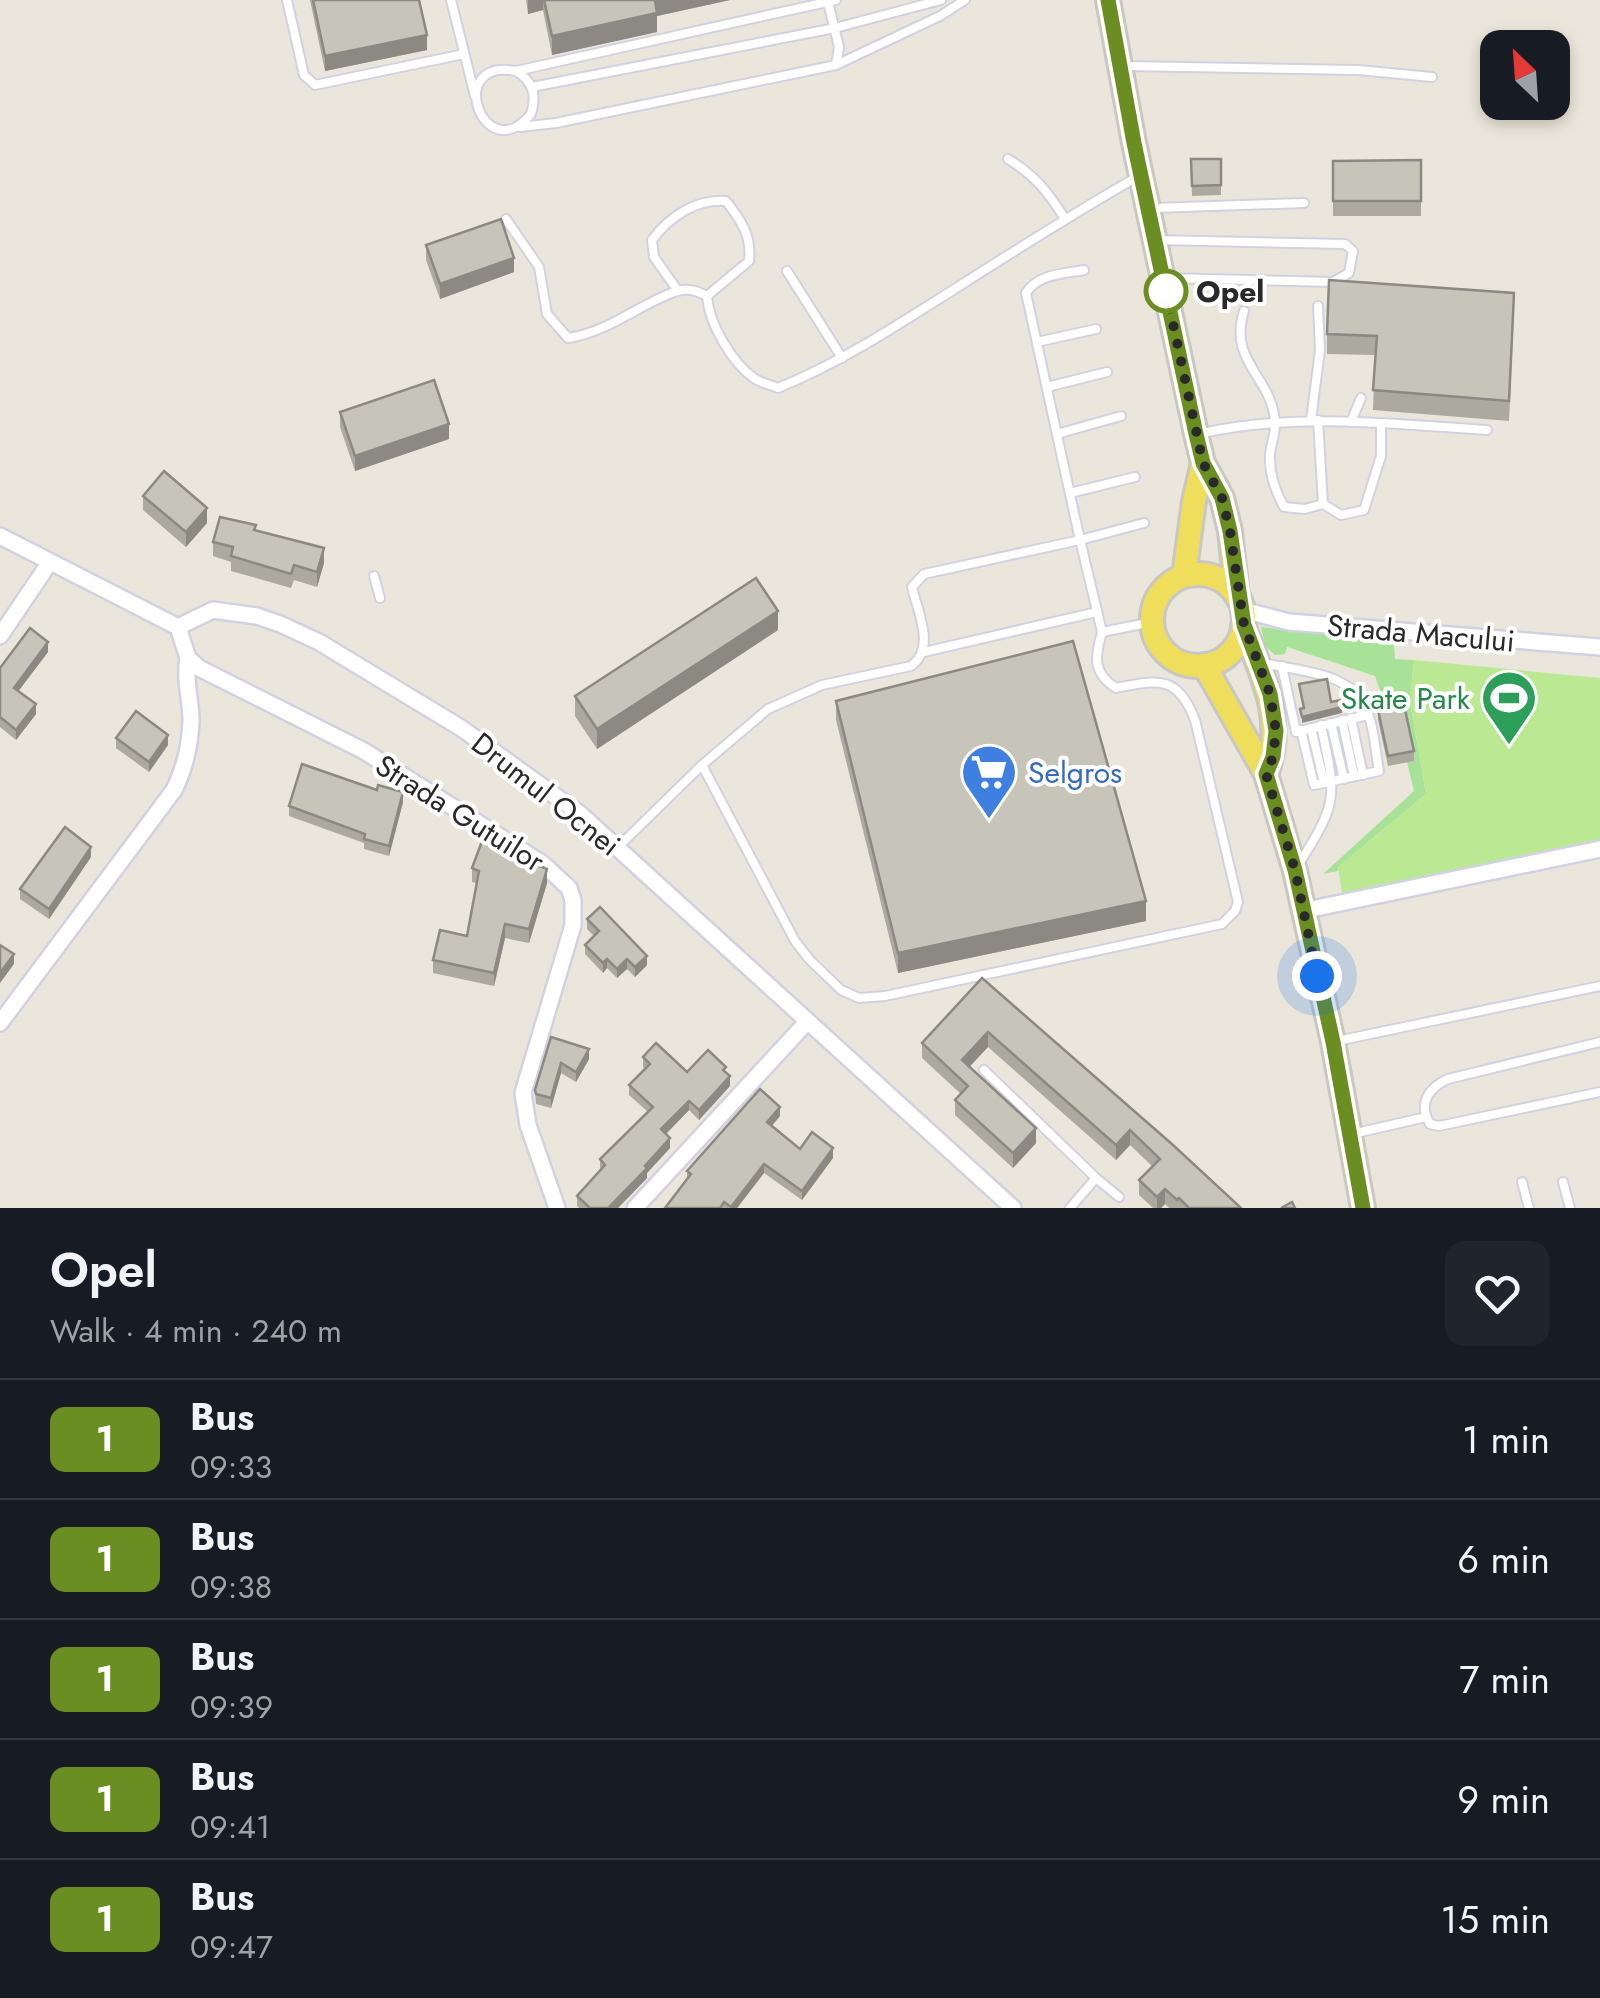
<!DOCTYPE html>
<html lang="en">
<head>
<meta charset="utf-8">
<style>
  :root { --surface:#171b24; --page:#20242c; --text:#f1f3f6; --muted:#9ea1a6; --line:#363941 }
  body { margin:0; font-family:Jost,sans-serif; background:var(--page); color:var(--text); height:100vh; display:flex; flex-direction:column; font-size:38px; white-space:nowrap }
  * { box-sizing:border-box; margin:0 }
  p { font-size:32px; color:var(--muted) }
  .icon { flex:none; width:55px; height:55px; fill:none; stroke:currentColor; stroke-width:2; stroke-linecap:round; stroke-linejoin:round }
  .map { position:relative; height:1208px; overflow:hidden }
  .side { display:flex; flex-direction:column; background:var(--surface); flex:1 }
  .side>* { flex:none }
  .badge { padding:0 20px; border-radius:15px; font-size:35px; line-height:65px }
  .needle { width:65px; rotate:335deg }
  .tools { position:absolute; left:1480px; top:30px; display:grid; gap:20px }
  .tools a { display:grid; place-items:center; width:90px; height:90px; border-radius:20px; background:var(--surface); box-shadow:0 5px 15px #0003; font-size:50px }
  .you { position:absolute; width:50px; height:50px; margin:-25px; border:8px solid #fff; border-radius:50%; background:#1a73e8; box-shadow:0 0 0 15px #1a73e833 }
  .map>.badge { position:absolute; translate:-50% -50%; box-shadow:0 0 0 5px #fff }
  .round { display:grid; place-items:center; flex:none; width:105px; height:105px; border-radius:20px; background:var(--page) }
  .headline { display:flex; align-items:center; justify-content:space-between; height:170px; padding:0 50px }
  h1 { font-size:48px; font-weight:600; line-height:75px }
  ul { padding:0; list-style:none }
  li { display:flex; align-items:center; gap:30px; height:120px; padding:0 50px; border-top:2px solid var(--line) }
  li div { flex:1 }
  li b { display:block; font-size:38px }
  li em { font-style:normal }
  li .badge { min-width:110px; font-weight:700; text-align:center }
  .map>svg:first-child { display:block }
</style>
</head>
<body>
<div class="map">
<svg width="1600" height="1208" viewBox="0 0 1600 1208">
  <rect width="100%" height="100%" fill="#ebe6db"/>
  <polygon fill="#a8e298" points="1261,627 1394,641 1395,659 1414,660 1410,701 1426,794 1338,867 1338,871 1323,874 1414,791 1407,762 1413,761 1394,693 1381,693 1375,676 1287,647 1285,654 1275,655 1265,646"/>
  <polygon fill="#bbe993" points="1414,660 1600,678 1600,843 1342,893 1338,867 1426,794 1410,701"/>
  <g fill="none" stroke-linecap="round" stroke-linejoin="round">
    <g stroke="#d0d2e2" stroke-width="12">
      <g id="service">
        <polyline points="287,0 304,75 315,85 464,54"/>
        <polyline points="451,0 475,96"/>
        <polyline points="828,2 839,47 836,65"/>
        <polyline points="1124,66 1358,70 1432,77"/>
        <path d="M516,71C533,81 537,95 531,114C484,171 443,57 516,71L836,0"/>
        <polyline points="532,87 835,28 941,0"/>
        <polyline points="520,127 556,123 836,65 940,16 965,0"/>
        <path d="M1008,159C1035,175 1048,192 1065,219"/>
        <polyline points="1153,208 1304,203"/>
        <path d="M506,219L539,267L547,314L568,338C609,332 639,304 677,291C689,288 697,291 707,296C709,324 732,363 755,379C762,383 771,385 778,388C840,363 896,326 953,290C1014,251 1074,213 1137,177"/>
        <polyline points="1156,240 1345,244 1353,251 1349,273 1333,282 1167,278"/>
        <path d="M1084,270C1062,274 1038,274 1026,293L1080,540L1144,523"/>
        <polyline points="787,271 842,358"/>
        <path d="M678,291L654,257L652,240C670,216 696,199 726,201C741,220 752,236 749,261L707,296"/>
        <path d="M1244,311C1228,363 1272,376 1275,422C1276,432 1271,444 1270,454C1269,473 1275,491 1284,507L1305,509L1323,504"/>
        <polyline points="1037,342 1096,329"/>
        <polyline points="1047,387 1107,372"/>
        <polyline points="1311,420 1320,350 1318,306"/>
        <polyline points="1318,420 1323,504 1341,515 1364,510 1381,456 1381,424"/>
        <polyline points="1351,422 1361,398"/>
        <polyline points="1057,434 1121,416"/>
        <path d="M1198,434C1293,412 1391,424 1487,430"/>
        <polyline points="1070,493 1135,477"/>
        <polyline points="374,576 380,598"/>
        <polyline points="924,652 1097,612"/>
        <path d="M1264,663C1295,671 1345,671 1363,703C1374,721 1375,750 1379,771L1314,785L1301,730"/>
        <polyline points="1282,666 1296,732 1368,715"/>
        <polyline points="1351,718 1363,775"/>
        <polyline points="1342,720 1354,776"/>
        <polyline points="1331,723 1344,779"/>
        <polyline points="1311,728 1324,783"/>
        <path d="M702,765L795,941L809,959L841,990L859,998L885,996L1222,924L1235,911L1238,902L1195,720C1177,674 1158,680 1116,688C1092,673 1095,656 1102,632"/>
        <path d="M617,848L702,765L768,709L822,685L911,666C936,648 918,613 912,587L924,574L1080,540L1102,632L1152,622"/>
        <path d="M1297,867C1338,802 1337,800 1321,725"/>
        <polyline points="1337,1041 1600,986"/>
        <path d="M1600,1042L1448,1079C1428,1088 1418,1104 1430,1124L1439,1126L1600,1092"/>
        <polyline points="984,1070 1096,1178"/>
        <polyline points="1352,1134 1426,1117"/>
        <polyline points="1522,1182 1529,1208"/>
        <polyline points="1563,1182 1570,1208"/>
        <polyline points="1070,1208 1096,1178 1119,1197"/>
      </g>
    </g>
    <g stroke="#d0d2e2" stroke-width="20">
      <g id="minor">
        <polyline points="0,536 178,627 213,610 257,616 280,624 319,642 461,728 579,813 1013,1208"/>
        <polyline points="1243,610 1289,622 1600,647"/>
        <polyline points="178,627 188,658 199,668 364,751 543,864 569,888 573,900 573,925 523,1093 528,1125 557,1208"/>
        <polyline points="0,636 50,562"/>
        <polyline points="1302,911 1600,849"/>
        <path d="M0,1023L174,790C185,768 190,746 191,721C191,699 184,681 188,658"/>
        <polyline points="635,1208 806,1023"/>
      </g>
    </g>
    <g stroke="#c7c7c7" stroke-width="28">
      <g id="primary">
        <polyline points="1108,0 1134,143 1196,434 1203,463 1222,498 1230,531 1237,596"/>
        <circle cx="1198" cy="620" r="46"/>
        <polyline points="1184,576 1194,501 1203,463"/>
        <path d="M1243,625C1262,675 1286,721 1266,774"/>
        <polyline points="1204,665 1266,774 1295,871 1333,1042 1363,1208"/>
      </g>
    </g>
    <use href="#service" stroke="#fff" stroke-width="8"/>
    <use href="#minor" stroke="#fff" stroke-width="15"/>
    <use href="#primary" stroke="#efdd5c" stroke-width="22"/>
  </g>
  <g fill="#aba9a0">
    <polygon points="310,0 419,0 427,50 325,71"/>
    <polygon points="526,0 730,0 657,16 657,32 552,55 543,10 528,14"/>
    <polygon points="1191,159 1221,159 1221,195 1192,196"/>
    <polygon points="1421,160 1421,216 1333,216 1333,161"/>
    <polygon points="426,245 514,272 440,299 426,260"/>
    <polygon points="1514,312 1509,421 1373,410 1375,355 1327,354 1327,334"/>
    <polygon points="340,412 449,439 355,471 340,427"/>
    <polygon points="143,496 207,523 186,547 143,510"/>
    <polygon points="256,530 324,563 317,587 294,580 291,588 231,571 231,562 213,556 213,542"/>
    <polygon points="778,630 597,749 575,716 575,696"/>
    <polygon points="48,652 18,691 36,714 16,740 0,727 0,668"/>
    <polygon points="836,701 1146,921 898,973 836,720"/>
    <polygon points="1378,710 1414,751 1414,761 1388,766 1378,720"/>
    <polygon points="116,738 168,745 149,772 116,748"/>
    <polygon points="403,802 389,856 364,849 364,843 289,816 289,806"/>
    <polygon points="514,850 530,862 547,883 529,943 505,938 494,986 433,973 433,960 467,936 477,883 472,882 472,868"/>
    <polygon points="91,857 49,919 20,899 20,889"/>
    <polygon points="587,919 647,965 635,977 627,969 617,978 607,968 603,973 585,954 585,945 594,936 587,929"/>
    <polygon points="982,978 1241,1208 1169,1208 1165,1204 1161,1208 1153,1208 1139,1195 1139,1180 1152,1166 1130,1145 1116,1160 988,1047 969,1066 1036,1143 1013,1168 955,1115 955,1100 961,1094 922,1058 922,1043"/>
    <polygon points="551,1037 589,1059 576,1082 561,1073 551,1108 536,1104 535,1090"/>
    <polygon points="643,1057 687,1072 726,1073 730,1086 699,1120 689,1110 666,1134 670,1148 647,1173 647,1178 618,1208 579,1208 577,1206 577,1196 600,1170 600,1159 648,1112 629,1095 629,1085 645,1069 643,1067"/>
    <polygon points="780,1116 772,1126 800,1149 833,1158 802,1200 764,1173 737,1208 665,1208 687,1179 687,1171"/>
  </g>
  <g fill="#8b8982">
    <polygon points="528,0 543,0 543,10 528,14"/>
    <polygon points="654,0 730,0 657,16 657,32 552,55 552,36"/>
    <polygon points="427,35 427,50 325,71 325,56"/>
    <polygon points="514,258 514,272 440,299 440,284"/>
    <polygon points="449,424 449,439 355,471 355,456"/>
    <polygon points="207,508 207,523 186,547 186,532"/>
    <polygon points="324,548 324,563 317,587 317,572"/>
    <polygon points="778,611 778,630 597,749 597,729"/>
    <polygon points="48,642 48,652 14,697 14,688"/>
    <polygon points="36,704 36,714 16,740 16,730"/>
    <polygon points="1342,707 1342,713 1302,723 1302,717"/>
    <polygon points="168,735 168,745 149,772 149,762"/>
    <polygon points="403,792 403,802 389,856 389,846"/>
    <polygon points="91,847 91,857 49,919 49,909"/>
    <polygon points="547,869 547,883 529,943 529,929"/>
    <polygon points="1146,901 1146,921 898,973 898,953"/>
    <polygon points="505,924 505,938 494,986 494,973"/>
    <polygon points="14,954 14,964 0,983 0,973"/>
    <polygon points="647,956 647,965 635,977 635,967"/>
    <polygon points="607,959 607,968 603,973 603,963"/>
    <polygon points="627,959 627,969 617,978 617,969"/>
    <polygon points="988,1032 988,1047 962,1075 962,1060"/>
    <polygon points="589,1049 589,1059 576,1082 576,1072"/>
    <polygon points="561,1063 561,1073 551,1108 551,1098"/>
    <polygon points="730,1076 730,1086 699,1120 699,1110"/>
    <polygon points="689,1101 689,1110 661,1139 661,1129"/>
    <polygon points="780,1107 780,1116 767,1131 767,1122"/>
    <polygon points="1036,1128 1036,1143 1013,1168 1013,1153"/>
    <polygon points="1130,1130 1130,1145 1116,1160 1116,1145"/>
    <polygon points="670,1138 670,1148 647,1173 647,1178 618,1208 608,1208"/>
    <polygon points="833,1148 833,1158 802,1200 802,1191"/>
    <polygon points="764,1164 764,1173 737,1208 731,1208"/>
    <polygon points="1165,1189 1165,1204 1161,1208 1157,1208 1157,1197"/>
  </g>
  <g fill="#c7c4ba" stroke="#8b8982" stroke-width="2.5">
    <polygon points="313,0 419,0 427,35 325,56"/>
    <polygon points="544,0 655,0 657,13 552,36"/>
    <polygon points="1191,159 1221,159 1221,185 1192,186"/>
    <polygon points="1421,160 1421,201 1333,201 1333,161"/>
    <polygon points="501,219 514,258 440,284 426,245"/>
    <polygon points="1329,280 1514,293 1509,401 1373,390 1377,336 1327,334"/>
    <polygon points="434,380 449,424 355,456 340,412"/>
    <polygon points="164,471 207,508 186,532 143,496"/>
    <polygon points="220,517 256,525 254,530 324,548 317,572 294,565 291,574 231,556 233,547 213,542"/>
    <polygon points="756,578 778,611 597,729 575,696"/>
    <polygon points="30,628 48,642 14,688 36,704 16,730 0,717 0,668"/>
    <polygon points="1073,641 1146,901 898,953 836,701"/>
    <polygon points="1327,679 1331,702 1341,700 1342,707 1302,717 1300,709 1304,708 1299,684"/>
    <polygon points="1404,705 1414,751 1388,756 1378,710"/>
    <polygon points="136,711 168,735 149,762 116,738"/>
    <polygon points="302,764 377,790 378,785 403,792 389,846 364,839 365,834 289,806"/>
    <polygon points="65,827 91,847 49,909 20,889"/>
    <polygon points="485,833 514,845 512,849 530,856 528,861 547,869 529,929 505,924 494,973 433,960 440,930 467,936 479,871 472,868"/>
    <polygon points="600,907 647,956 635,967 627,959 617,969 607,959 603,963 585,945 599,931 587,919"/>
    <polygon points="0,945 14,954 0,973"/>
    <polygon points="982,978 1173,1145 1241,1208 1189,1208 1179,1198 1177,1200 1165,1189 1157,1197 1139,1180 1160,1159 1130,1130 1116,1145 988,1032 962,1060 1036,1128 1013,1153 955,1100 968,1086 922,1043"/>
    <polygon points="551,1037 589,1049 576,1072 561,1063 551,1098 536,1094 535,1090"/>
    <polygon points="656,1043 687,1072 708,1050 726,1067 723,1070 730,1076 699,1110 689,1101 661,1129 670,1138 645,1166 647,1168 608,1208 590,1208 577,1196 605,1165 600,1159 653,1107 629,1085 650,1064 643,1057"/>
    <polygon points="760,1089 780,1107 767,1122 800,1149 812,1132 833,1148 802,1191 764,1164 731,1207 724,1202 720,1208 665,1208 691,1174 687,1171"/>
    <polygon points="1292,1202 1295,1208 1281,1208"/>
  </g>
  <g fill="none" stroke-linecap="round" stroke-linejoin="round">
    <g stroke="#fff" stroke-width="22">
      <polyline id="line" points="1108,0 1134,143 1196,434 1203,463 1222,498 1230,531 1244,625 1270,694 1276,731 1273,757 1266,774 1295,870 1333,1042 1363,1208"/>
    </g>
    <use href="#line" stroke="#6b8e23" stroke-width="15"/>
    <polyline stroke="#292929" stroke-width="10" stroke-dasharray="0 18" points="1166,291 1203,463 1222,498 1230,531 1244,625 1270,694 1276,731 1273,757 1266,774 1295,870 1317,976"/>
  </g>
  <defs>
    <g id="stadium-pin" transform="scale(2.875)"><path d="M0 17L-7.5 6A9.5 9.5 0 1 1 7.5 6Z" fill="#2e9e5b" stroke="#fff"/><path d="M0-5a6.5 5 0 1 0 0 10a6.5 5 0 1 0 0-10ZM-3.5-1.8h7v3.6h-7Z" fill="#fff"/></g>
    <g id="supermarket-pin" transform="scale(2.875)"><path d="M0 17L-7.5 6A9.5 9.5 0 1 1 7.5 6Z" fill="#3f7fe0" stroke="#fff"/><path d="M-6-5.5h2.5l.6 2H6L4.5 2H-2.5L-4.4-4H-6ZM-1.5 3.2a1.3 1.3 0 1 0 .1 0ZM3 3.2a1.3 1.3 0 1 0 .1 0Z" fill="#fff"/></g>
  </defs>
  <g fill-rule="evenodd">
    <use href="#stadium-pin" x="1509" y="698"/>
    <use href="#supermarket-pin" x="989" y="772"/>
  </g>
  <circle fill="#fff" stroke="#6b8e23" stroke-width="5" cx="1166" cy="291" r="20"/>
  <g text-anchor="middle" dominant-baseline="central" stroke-width="8" stroke-linejoin="round" paint-order="stroke">
    <g font-size="30" font-weight="bold" fill="#292929" stroke="#fff" text-anchor="start">
      <text x="1196" y="291">Opel</text>
    </g>
    <g font-size="30" fill="#292929" stroke="#fff">
      <text transform="translate(1421 633) rotate(5)">Strada Macului</text>
      <text transform="translate(546 794) rotate(38)">Drumul Ocnei</text>
      <text transform="translate(460 813) rotate(32)">Strada Gutuilor</text>
    </g>
    <g font-size="30" fill="#27864d" stroke="#fff" text-anchor="end">
      <text x="1470" y="698">Skate Park</text>
    </g>
    <g font-size="30" fill="#366cbe" stroke="#fff" text-anchor="start">
      <text x="1028" y="772">Selgros</text>
    </g>
  </g>
</svg>
<div class="tools">
<a><svg class="needle" viewBox="-14 -14 28 28"><path d="M0-13l5 13h-10z" fill="#e53935"/><path d="M0 13l5-13h-10z" fill="#9ea1a6"/></svg></a>
</div>
<div class="you" style="left:1317px;top:976px"></div>
</div>
<section class="side">
<div class="headline"><div><h1>Opel</h1><p>Walk · 4 min · 240 m</p></div><a class="round"><svg class="icon" aria-label="heart" viewBox="0 0 24 24"><path d="M12 20l-8-8c-3-5 5-10 8-4 3-6 11-1 8 4z"/></svg></a></div>
<ul>
<li><span class="badge" style="background:#6b8e23;color:#fff">1</span><div><b>Bus</b><p>09:33</p></div><em>1 min</em></li>
<li><span class="badge" style="background:#6b8e23;color:#fff">1</span><div><b>Bus</b><p>09:38</p></div><em>6 min</em></li>
<li><span class="badge" style="background:#6b8e23;color:#fff">1</span><div><b>Bus</b><p>09:39</p></div><em>7 min</em></li>
<li><span class="badge" style="background:#6b8e23;color:#fff">1</span><div><b>Bus</b><p>09:41</p></div><em>9 min</em></li>
<li><span class="badge" style="background:#6b8e23;color:#fff">1</span><div><b>Bus</b><p>09:47</p></div><em>15 min</em></li>
</ul>
</section>
</body>
</html>
